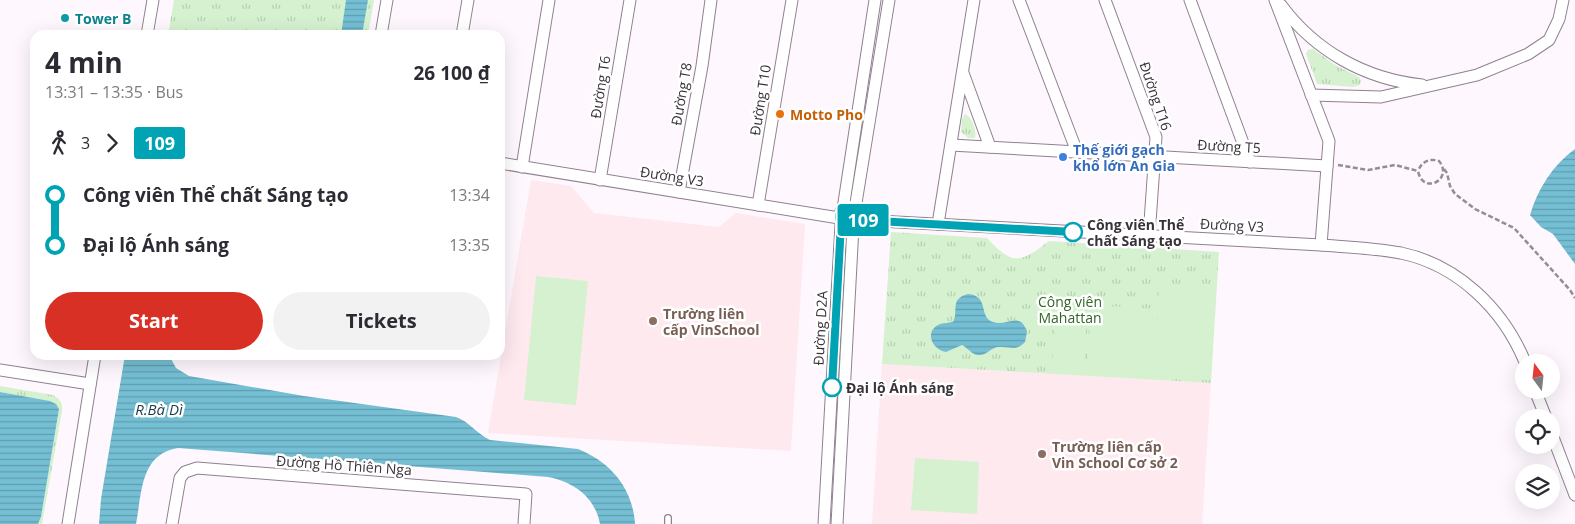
<!DOCTYPE html>
<html lang="en">
<head>
<meta charset="utf-8">
<style>
  :root { --surface:#fff; --page:#f2f2f3; --text:#2b2b33; --muted:#7c7c81; --accent:#d93025 }
  body { margin:0; font-family:"Open Sans",sans-serif; background:var(--page); color:var(--text); height:100vh; display:flex; flex-direction:column; font-size:19px; white-space:nowrap }
  * { box-sizing:border-box; margin:0 }
  p { font-size:16px; color:var(--muted) }
  .icon { flex:none; width:28px; height:28px; fill:none; stroke:currentColor; stroke-width:2; stroke-linecap:round; stroke-linejoin:round }
  .map { position:relative; flex:1; overflow:hidden }
  .drawer { position:absolute; left:30px; top:30px; width:475px; height:330px; display:flex; flex-direction:column; background:var(--surface); border-radius:15px; box-shadow:0 5px 20px #0002 }
  .drawer>* { flex:none }
  .badge { padding:0 10px; border-radius:4px; font-size:18px; line-height:32px }
  .needle { width:32px; rotate:345deg }
  .buttons { position:absolute; left:1515px; top:354px; display:grid; gap:10px }
  .buttons a { display:grid; place-items:center; width:45px; height:45px; border-radius:50%; background:var(--surface); box-shadow:0 5px 20px #0002; font-size:25px }
  .map>.badge { position:absolute; translate:-50% -50%; box-shadow:0 0 0 2px #fff }
  .legs { display:flex; align-items:center; gap:8px; height:55px; padding:0 15px; font-size:16px }
  .legs p { margin-inline-start:auto }
  .summary { display:flex; align-items:center; justify-content:space-between; height:85px; padding:0 15px }
  h1 { font-size:28px; font-weight:700; line-height:38px }
  .primary-button { display:flex; gap:10px; margin-top:auto; padding:10px 15px }
  .primary-button a { flex:1; height:58px; border-radius:30px; background:var(--accent); color:#fff; font-size:20px; font-weight:700; line-height:58px; text-align:center }
  .primary-button a+a { background:var(--page); color:var(--text) }
  ul { padding:0 15px; list-style:none }
  li { display:flex; align-items:center; gap:18px; height:50px; font-size:19px }
  li i { display:grid; place-items:center; width:8px; height:100%; margin:0 6px; background:currentColor }
  li i::after { content:''; width:12px; height:12px; margin:-6px; border:4px solid; border-radius:50%; background:var(--surface) }
  li p { margin-inline-start:auto }
  li:first-child i { background:linear-gradient(#0000 50%,currentColor 0) }
  li:last-child i { background:linear-gradient(currentColor 50%,#0000 0) }
  .map>svg:first-child { display:block }
</style>
</head>
<body>
<div class="map">
<svg width="1575" height="524" viewBox="0 0 1575 524">
  <defs>
    <pattern id="grass-tufts" width="24" height="20" patternUnits="userSpaceOnUse" patternTransform="scale(1.25)"><rect width="24" height="20" fill="#d5f1cf"/><path d="M3 7l-1-3M5 7V3M7 7l1-3M15 17l-1-3M17 17v-4M19 17l1-3" fill="none" stroke="#b8cfb2"/></pattern>
    <pattern id="water-rules" width="6" height="5" patternUnits="userSpaceOnUse" patternTransform="scale(1.25)"><rect width="6" height="5" fill="#75bfd4"/><path d="M0 2.5h6" fill="none" stroke="#619cad"/></pattern>
  </defs>
  <rect width="100%" height="100%" fill="#fef7fe"/>
  <g fill="#fee9ef">
    <polygon points="531,180 571,186 594,213 719,227 736,213 805,224 791,451 488,433"/>
    <polygon points="882,364 1211,383 1202,524 872,524"/>
  </g>
  <g fill="url(#grass-tufts)">
    <polygon points="174,0 374,0 368,35 168,35"/>
    <polygon points="1313,49 1335,65 1359,77 1361,81 1360,85 1353,87 1317,84 1306,54 1308,50"/>
    <path d="M965,114C972,117 977,132 975,138H968L961,132L962,119Z"/>
    <path d="M891,232L987,238C1013,266 1020,263 1049,241L1219,252L1211,383L882,364Z"/>
    <path d="M0,386L53,395C60,399 63,403 62,411L42,524H38L41,517L59,409L54,403L50,401L0,392Z"/>
  </g>
  <g fill="#d5f1cf">
    <polygon points="536,276 588,281 576,405 524,400"/>
    <polygon points="1159,289 1214,293 1209,380 1154,377"/>
    <polygon points="1057,296 1088,298 1086,316 1056,314"/>
    <polygon points="1091,305 1156,309 1152,377 1087,373"/>
    <polygon points="1055,315 1087,317 1083,373 1052,371"/>
    <polygon points="915,458 979,462 977,514 911,510"/>
  </g>
  <g fill="url(#water-rules)">
    <polygon points="346,0 368,0 362,35 341,35"/>
    <path d="M1575,149V264L1553,234L1541,227L1530,215C1538,188 1553,165 1575,149Z"/>
    <path d="M968,294C990,296 978,317 993,322C1007,327 1020,310 1027,332L1025,342C1016,352 1010,346 999,347C991,347 987,356 978,355C971,354 968,348 962,345L946,352C933,350 924,333 938,325C944,322 949,324 954,321C958,309 950,299 968,294Z"/>
    <path d="M125,355H169L176,368L189,376L304,396L456,417C470,422 477,434 490,440L578,449C611,462 633,489 635,524H600C595,497 574,482 548,477L178,448C140,454 142,493 136,524H99L101,499Z"/>
    <polygon points="0,392 50,401 56,404 59,409 41,517 38,524 0,524"/>
  </g>
  <g fill="none" stroke-linecap="round" stroke-linejoin="round">
    <g stroke="#908090" stroke-width="8">
      <polyline id="service" points="668,524 668,518"/>
    </g>
    <g stroke="#908090" stroke-width="13">
      <g id="minor">
        <polyline points="1019,0 1077,152"/>
        <polyline points="1105,0 1156,137 1149,236"/>
        <polyline points="1190,0 1250,162"/>
        <polyline points="1275,0 1329,141 1321,245"/>
        <path d="M1281,5C1315,51 1365,79 1422,85"/>
        <polyline points="147,35 153,0"/>
        <polyline points="381,35 387,0"/>
        <polyline points="462,35 468,0"/>
        <polyline points="963,73 990,147"/>
        <polyline points="1311,95 1381,97 1477,75 1528,54 1549,40 1559,19 1563,0"/>
        <polyline points="951,145 1327,166"/>
        <polyline points="500,163 839,218"/>
        <polyline points="522,167 549,0"/>
        <polyline points="600,180 630,0"/>
        <polyline points="679,192 702,66 711,0"/>
        <polyline points="758,205 792,0"/>
        <polyline points="843,209 875,0"/>
        <polyline points="855,209 889,0"/>
        <path d="M860,220L1321,245C1347,247 1374,248 1401,253C1458,265 1503,309 1525,362"/>
        <polyline points="938,224 974,0"/>
        <polyline points="0,370 90,384"/>
        <polyline points="1535,390 1546,418"/>
        <polyline points="1551,432 1575,495"/>
        <polyline points="68,524 95,355"/>
        <polyline points="172,524 180,478 185,472 197,468 526,494 524,524"/>
        <path d="M824,524L841,224C835,210 849,201 859,212L860,220L856,226L848,228L841,224"/>
        <polyline points="837,524 853,227"/>
      </g>
    </g>
    <g stroke="#948d94" stroke-width="2.5" stroke-dasharray="5 2.5" stroke-linecap="butt">
      <path d="M1338,165L1368,170L1395,165L1418,171C1423,196 1454,179 1439,161C1430,158 1422,161 1418,171"/>
      <polyline points="1444,169 1447,173 1450,186 1455,194 1475,209 1514,228 1570,290 1575,298"/>
    </g>
    <use href="#service" stroke="#fff" stroke-width="5.5"/>
    <use href="#minor" stroke="#fff" stroke-width="11"/>
  </g>
  <g fill="none" stroke-linecap="round" stroke-linejoin="round">
    <g stroke="#fff" stroke-width="11">
      <path id="line-1" d="M832,387L841,224C832,205 860,199 860,220L1073,232"/>
    </g>
    <use href="#line-1" stroke="#00a3b4" stroke-width="8"/>
  </g>
  <circle fill="#0f9aa8" stroke="#fff" stroke-width="2" cx="65" cy="18" r="5"/>
  <circle fill="#e8710a" stroke="#fff" stroke-width="2" cx="780" cy="114" r="5"/>
  <circle fill="#3f7fe0" stroke="#fff" stroke-width="2" cx="1063" cy="157" r="5"/>
  <g fill="#fff" stroke="#00a3b4" stroke-width="2.5">
    <circle cx="1073" cy="232" r="9"/>
    <circle cx="832" cy="387" r="9"/>
  </g>
  <g fill="#8d6e63" stroke="#fff" stroke-width="2">
    <circle cx="653" cy="321" r="5"/>
    <circle cx="1042" cy="454" r="5"/>
  </g>
  <g text-anchor="middle" dominant-baseline="central" stroke-width="5" stroke-linejoin="round" paint-order="stroke">
    <g font-size="14" font-weight="bold" fill="#0d838f" stroke="#fff" text-anchor="start">
      <text x="75" y="18">Tower B</text>
    </g>
    <g font-size="14" fill="#393239" stroke="#fff">
      <text transform="translate(600 87) rotate(-81)">Đường T6</text>
      <text transform="translate(681 94) rotate(-80)">Đường T8</text>
      <text transform="translate(1156 96) rotate(71)">Đường T16</text>
      <text transform="translate(760 100) rotate(-81)">Đường T10</text>
      <text transform="translate(1229 146) rotate(3)">Đường T5</text>
      <text transform="translate(672 176) rotate(9)">Đường V3</text>
      <text transform="translate(1232 225) rotate(3)">Đường V3</text>
      <text transform="translate(820 328) rotate(-87)">Đường D2A</text>
      <text transform="translate(344 465) rotate(4)">Đường Hồ Thiên Nga</text>
    </g>
    <g font-size="14" font-weight="bold" fill="#c56008" stroke="#fff" text-anchor="start">
      <text x="790" y="114">Motto Pho</text>
    </g>
    <g font-size="14" font-weight="bold" fill="#366cbe" stroke="#fff" text-anchor="start">
      <text x="1073" y="149">Thế giới gạch<tspan x="1073" dy="16">khổ lớn An Gia</tspan></text>
    </g>
    <g font-size="14" font-weight="bold" fill="#393239" stroke="#fff" text-anchor="start">
      <text x="1087" y="224">Công viên Thể<tspan x="1087" dy="16">chất Sáng tạo</tspan></text>
      <text x="846" y="387">Đại lộ Ánh sáng</text>
    </g>
    <g font-size="14" fill="#326627" stroke="#fff">
      <text x="1070" y="301">Công viên<tspan x="1070" dy="16">Mahattan</tspan></text>
    </g>
    <g font-size="14" font-weight="bold" fill="#785e54" stroke="#fff" text-anchor="start">
      <text x="663" y="313">Trường liên<tspan x="663" dy="16">cấp VinSchool</tspan></text>
      <text x="1052" y="446">Trường liên cấp<tspan x="1052" dy="16">Vin School Cơ sở 2</tspan></text>
    </g>
    <g font-size="15" font-style="italic" fill="#1a3d47" stroke="#fff">
      <text x="159" y="409">R.Bà Dì</text>
    </g>
  </g>
</svg>
<div class="buttons">
<a><svg class="needle" viewBox="-14 -14 28 28"><path d="M0-13l5 13h-10z" fill="#e53935"/><path d="M0 13l5-13h-10z" fill="#7c7c81"/></svg></a>
<a><svg class="icon" aria-label="locate" viewBox="0 0 24 24"><circle cx="12" cy="12" r="6"/><path d="M12 2v4M12 18v4M2 12h4M18 12h4"/></svg></a>
<a><svg class="icon" aria-label="layers" viewBox="0 0 24 24"><path d="M12 4l9 5-9 5-9-5zM3 14l9 5 9-5"/></svg></a>
</div>
<b class="badge" style="left:863px;top:220px;background:#00a3b4;color:#fff">109</b>
<section class="drawer">
<div class="summary"><div><h1>4 min</h1><p>13:31 – 13:35 · Bus</p></div><b>26 100 ₫</b></div>
<div class="legs"><svg class="icon" aria-label="walk" viewBox="0 0 24 24"><circle cx="13" cy="4" r="2"/><path d="M13 8l-2 6 4 7M11 14l-3 7M7 12l3-4h3l4 4"/></svg>3<svg class="icon" aria-label="forward" viewBox="0 0 24 24"><path d="M9 5l7 7-7 7"/></svg><b class="badge" style="background:#00a3b4;color:#fff">109</b></div>
<ul>
<li><i style="color:#00a3b4"></i><b>Công viên Thể chất Sáng tạo</b><p>13:34</p></li>
<li><i style="color:#00a3b4"></i><b>Đại lộ Ánh sáng</b><p>13:35</p></li>
</ul>
<div class="primary-button"><a>Start</a><a>Tickets</a></div>
</section>
</div>
</body>
</html>
